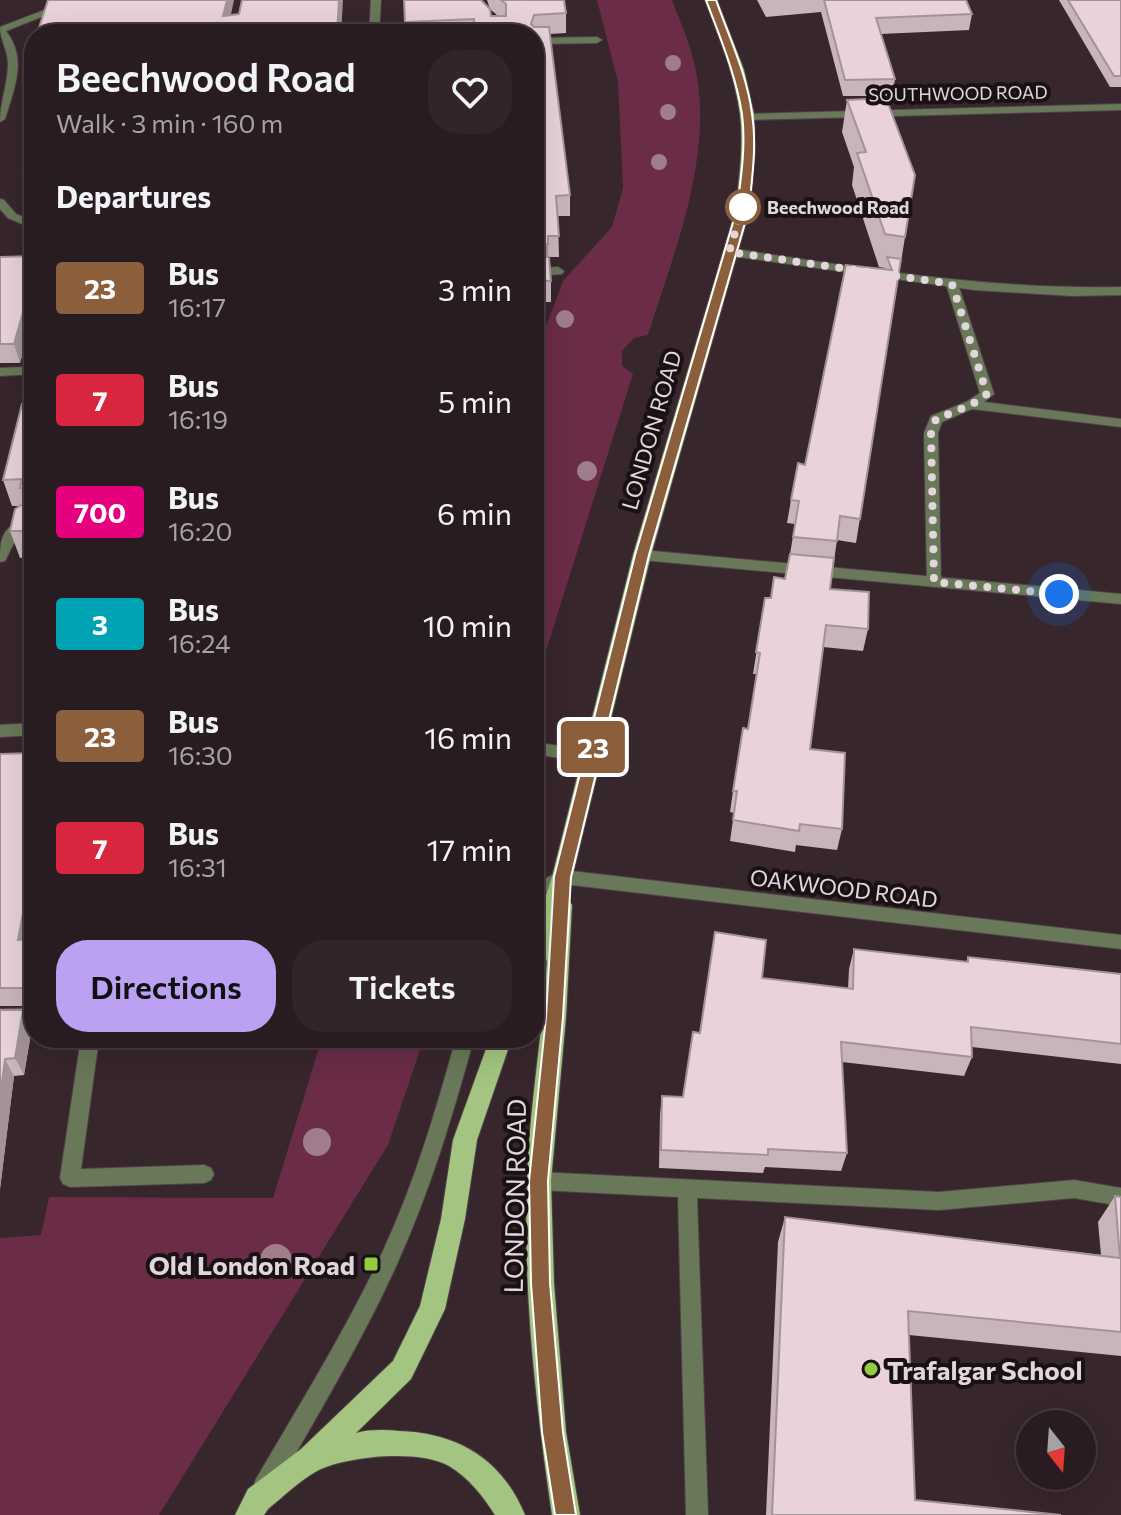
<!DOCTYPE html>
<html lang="en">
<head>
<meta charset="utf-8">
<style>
  :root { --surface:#291c21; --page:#31252a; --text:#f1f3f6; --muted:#a5a1a5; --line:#453a3f; --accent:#bca0f2 }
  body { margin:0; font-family:Commissioner,sans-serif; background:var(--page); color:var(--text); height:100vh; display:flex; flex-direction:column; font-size:30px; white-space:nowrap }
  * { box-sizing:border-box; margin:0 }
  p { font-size:26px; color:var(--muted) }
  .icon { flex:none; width:44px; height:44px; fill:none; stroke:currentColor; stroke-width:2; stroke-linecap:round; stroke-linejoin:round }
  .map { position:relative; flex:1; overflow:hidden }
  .details { position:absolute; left:24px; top:24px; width:520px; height:1024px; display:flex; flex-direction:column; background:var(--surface); border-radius:32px; box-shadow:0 8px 32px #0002,0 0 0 2px var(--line) }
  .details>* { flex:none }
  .badge { padding:0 16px; border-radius:6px; font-size:28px; line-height:52px }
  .needle { width:52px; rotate:163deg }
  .tools { position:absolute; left:1016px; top:1410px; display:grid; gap:16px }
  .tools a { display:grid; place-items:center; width:80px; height:80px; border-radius:50%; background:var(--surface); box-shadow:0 8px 32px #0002,0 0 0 2px var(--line); font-size:40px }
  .you { position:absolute; width:40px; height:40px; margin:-20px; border:6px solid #fff; border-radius:50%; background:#1a73e8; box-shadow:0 0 0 12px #1a73e833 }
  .map>.badge { position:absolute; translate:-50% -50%; box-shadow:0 0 0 4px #fff }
  h2 { padding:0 32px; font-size:30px; line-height:72px }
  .round { display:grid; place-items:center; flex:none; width:84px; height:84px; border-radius:32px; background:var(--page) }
  .headline { display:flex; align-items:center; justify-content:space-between; height:136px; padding:0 32px }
  h1 { font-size:38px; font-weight:600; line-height:60px }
  .primary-button { display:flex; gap:16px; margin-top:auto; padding:16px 32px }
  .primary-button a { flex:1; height:92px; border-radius:32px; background:var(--accent); color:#111; font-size:32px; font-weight:600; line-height:92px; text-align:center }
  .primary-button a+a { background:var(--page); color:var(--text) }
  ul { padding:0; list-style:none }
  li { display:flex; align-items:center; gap:24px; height:112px; padding:0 32px }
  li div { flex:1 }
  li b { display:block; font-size:30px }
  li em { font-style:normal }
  li .badge { min-width:88px; font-weight:700; text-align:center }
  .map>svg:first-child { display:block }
</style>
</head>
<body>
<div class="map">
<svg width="1121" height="1515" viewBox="0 0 1121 1515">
  <rect width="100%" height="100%" fill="#37262c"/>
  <g fill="#6a2c47">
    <path d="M597,0H672C679,19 688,38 693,58C717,149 675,249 648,335L634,338L622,351V366L633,374L539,673L534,675V358L563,281L612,227L623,188L618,82Z"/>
    <polygon points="322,1038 424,1038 388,1145 159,1515 0,1515 0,1238 41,1235 49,1197 273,1198"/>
  </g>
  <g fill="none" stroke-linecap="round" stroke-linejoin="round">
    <g stroke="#524248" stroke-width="2">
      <g id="service">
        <polygon points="534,38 597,37 602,40 597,43 534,44"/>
        <polygon points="558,267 564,271 562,274 534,276 534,268"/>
        <polygon points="952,280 958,284 994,394 984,402 1121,419 1121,427 972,409 942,422 938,433 941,582 934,587 927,582 924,433 931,416 966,402 980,393 946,284"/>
        <polygon points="34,349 34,374 0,376 0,368 24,367 28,353"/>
        <polygon points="34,393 34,401 24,400 22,397 24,394"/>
        <path d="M34,516V526L17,537L5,561L0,562C0,532 4,526 34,516Z"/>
        <polygon points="563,870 569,872 571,877 569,882 534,899 534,884"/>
        <polygon points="34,1008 34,1024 0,1025 0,1009"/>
        <path d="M456,1038H474C453,1115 430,1191 397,1264C361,1344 315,1419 272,1495L264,1498L256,1495L253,1487L256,1479C300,1404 346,1330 383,1251C415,1182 436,1110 456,1038Z"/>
        <polygon points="539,1172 939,1192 1074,1180 1121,1188 1121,1206 1074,1198 939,1210 697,1198 708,1515 686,1515 678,1197 539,1190 532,1187 529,1181 532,1175"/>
      </g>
    </g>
    <g stroke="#524248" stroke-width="2">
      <g id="minor">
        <polygon points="371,0 381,0 379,34 369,34"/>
        <path d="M60,4L69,6L6,31C28,59 14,89 5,119L0,122C0,101 8,84 8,64C8,50 0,40 0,27Z"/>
        <polygon points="1121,104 1121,110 748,120 743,117 748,114"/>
        <polygon points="0,199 4,200 16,214 34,221 34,229 8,218 0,209"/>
        <path d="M729,248C860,268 988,290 1121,287V295L1072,296L974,290L725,255L723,252Z"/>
        <polygon points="642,550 1121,594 1121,604 642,560 635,555"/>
        <polygon points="34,723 34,735 0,737 0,725"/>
        <polygon points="534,742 591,751 597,753 599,757 597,761 591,763 534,754"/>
        <polygon points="563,870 1121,935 1121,949 563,884 557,882 555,877 557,872"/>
        <polygon points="81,1038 99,1038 81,1169 204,1165 211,1168 214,1174 211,1180 204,1183 70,1187 63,1184 60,1178"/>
      </g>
    </g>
    <g stroke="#524248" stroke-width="2">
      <g id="primary">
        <path d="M705,0H717L744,70L754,114L755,150L750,209L651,555L567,898L572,905L566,1017L551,1181L554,1283L566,1432L580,1515H552C536,1406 523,1293 527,1182C529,1108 543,1033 547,959L542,972L534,974V932L552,877L633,555L736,209C739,178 744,146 740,114C735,75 719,37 705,0Z"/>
        <path d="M490,1038H512L477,1140L465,1219L445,1309L411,1379L356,1433C371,1429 384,1430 399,1431C458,1433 502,1459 525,1515H495C483,1496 469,1478 449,1466C419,1449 346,1456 317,1471C299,1481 283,1497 268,1509L264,1515H235L248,1489L301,1449L393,1361L420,1306L441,1219L453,1140Z"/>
      </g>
    </g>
    <use href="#service" fill="#687858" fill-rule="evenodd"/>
    <use href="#minor" fill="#687858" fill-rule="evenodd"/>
    <use href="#primary" fill="#a3c581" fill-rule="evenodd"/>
  </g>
  <g fill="#a07d8a">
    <circle cx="673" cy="63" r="8"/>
    <circle cx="668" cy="112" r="8"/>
    <circle cx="659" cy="162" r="8"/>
    <circle cx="565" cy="319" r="9"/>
    <circle cx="587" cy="471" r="10"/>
    <circle cx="317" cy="1142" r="14"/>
    <circle cx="276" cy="1260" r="16"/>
  </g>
  <g fill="#c8b5bb" fill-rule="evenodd">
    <path d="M404,0L490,9L487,0H564L566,13V33L550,34L570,195V216H558L559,257H548L551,281V302H534V34H406ZM490,9L498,16H491Z"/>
    <polygon points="757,0 966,0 972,14 969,30 881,34 895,79 892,96 843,96 821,12 766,17"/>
    <polygon points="1059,0 1121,0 1121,87 1110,87"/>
    <polygon points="231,15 341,34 39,34 38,31"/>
    <polygon points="847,100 905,237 856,543 837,540 830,589 868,629 863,651 823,647 810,749 842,829 837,850 796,845 795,852 730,841 734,813 730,812 733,791 748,729 757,674 753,674 765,598 771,598 785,579 790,554 795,524 787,523 791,500 885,268 879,267 852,185 854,167 842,132"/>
    <polygon points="34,130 34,189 29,190 23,168"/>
    <polygon points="34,256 34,313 20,363 0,363 0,257"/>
    <polygon points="34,403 34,557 20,558 10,531 20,506 12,506 3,480"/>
    <polygon points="0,754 30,939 34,939 34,1006 0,1006"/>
    <polygon points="854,949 966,962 968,957 1121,974 1121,1064 972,1047 972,1057 964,1076 842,1062 847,1153 841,1171 765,1167 763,1173 659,1168 660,1115 662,1096 683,1097 700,1033 762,978 848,989 849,969"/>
    <polygon points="0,1010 23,1010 32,1027 24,1075 14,1076 0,1189"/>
    <polygon points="1115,1196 1121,1197 1121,1356 909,1335 915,1500 1061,1515 766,1515 778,1242 785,1217 1101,1255 1098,1222"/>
  </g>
  <g fill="#a39399">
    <polygon points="227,0 234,0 227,34 223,16"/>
    <polygon points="339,0 343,0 341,34 337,34"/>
    <polygon points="548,244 548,264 534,267 534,247"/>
    <polygon points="34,274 34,313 20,363 14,344"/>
    <polygon points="34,854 34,917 26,957 18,940"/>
    <polygon points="34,948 34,1003 27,988"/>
    <polygon points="23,1010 32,1027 24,1075 15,1058"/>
    <polygon points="5,1059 14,1076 0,1189 0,1097"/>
  </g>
  <g fill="#e9d2da" stroke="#a39399" stroke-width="2">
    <polygon points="48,0 227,0 223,16 239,14 242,0 339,0 337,34 52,34 53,30 38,31"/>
    <polygon points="404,0 481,0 490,9 491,16 506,16 506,4 501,0 564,0 566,13 534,15 531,24 534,27 549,27 570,195 556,196 559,236 548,236 548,244 534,247 534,34 475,34 474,19 405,22"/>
    <polygon points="824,0 966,0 972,14 876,18 895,79 845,80"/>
    <polygon points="1068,0 1121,0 1121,76 1114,76"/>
    <polygon points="886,98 915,175 905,237 885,234 857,153 866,152 847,100"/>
    <polygon points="34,130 34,168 23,168"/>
    <polygon points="34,256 34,274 14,344 0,344 0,257"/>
    <polygon points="534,257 549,257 551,281 534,281"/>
    <polygon points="887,257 901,259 860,519 840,516 837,541 793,537 799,501 791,500 798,463 805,465 846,265 892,270"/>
    <polygon points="34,403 34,531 10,531 15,509 26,502 28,489 20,488 22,479 3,480 22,404"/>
    <polygon points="790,554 834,558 830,589 869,592 868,629 826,625 810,749 845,753 842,829 800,824 799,831 733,820 737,791 733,791 743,728 748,729 760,653 756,652 765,598 771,598 774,577 785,579"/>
    <polygon points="34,753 34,854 18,940 34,939 34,948 27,988 0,988 0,754"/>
    <polygon points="715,932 766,940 762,978 853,989 854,949 968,962 968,957 1121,974 1121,1044 971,1027 972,1057 841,1042 847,1153 768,1149 768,1155 661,1150 662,1096 683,1097 693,1032 700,1033"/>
    <polygon points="0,1010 23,1010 15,1058 5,1059 0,1097"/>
    <polygon points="1115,1196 1121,1197 1121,1332 908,1311 915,1500 1061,1515 772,1515 785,1217 1120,1258"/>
  </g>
  <path fill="#8b5e3c" stroke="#fff" stroke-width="2" d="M706,0H716C729,37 747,74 752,114C757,145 752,178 749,209L649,555L571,877L563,1017L548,1181L550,1283L563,1432L576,1515H555L542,1432L531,1283L529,1181L546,1017L554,877L635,555L737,209C741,178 746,145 742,114C736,75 720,37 706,0Z"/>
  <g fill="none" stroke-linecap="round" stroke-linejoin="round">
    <polyline stroke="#e1d6da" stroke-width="8" stroke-dasharray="0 14.4" points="743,207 729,252 952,284 987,394 971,405 936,419 931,433 934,582 1059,594"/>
  </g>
  <circle fill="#fff" stroke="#8b5e3c" stroke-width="4" cx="743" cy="207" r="16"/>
  <g fill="#91cd3f" stroke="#191114" stroke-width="3">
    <rect x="363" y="1256" width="16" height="16" rx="4"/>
    <circle cx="871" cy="1369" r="8"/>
  </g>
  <g text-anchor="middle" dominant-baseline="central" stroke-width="8" stroke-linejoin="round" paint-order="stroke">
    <g font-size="18" fill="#e1d6da" stroke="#191114">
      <text transform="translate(958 93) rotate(-1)">SOUTHWOOD ROAD</text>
    </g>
    <g font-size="18" font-weight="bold" fill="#e1d6da" stroke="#191114" text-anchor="start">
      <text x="767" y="207">Beechwood Road</text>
    </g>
    <g font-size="22" fill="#e1d6da" stroke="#191114">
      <text transform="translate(651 430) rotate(-74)">LONDON ROAD</text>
      <text transform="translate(844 888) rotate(7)">OAKWOOD ROAD</text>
    </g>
    <g font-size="26" fill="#e1d6da" stroke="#191114">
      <text transform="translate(514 1196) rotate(-89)">LONDON ROAD</text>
    </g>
    <g font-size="26" font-weight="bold" fill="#e1d6da" stroke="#191114" text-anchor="end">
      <text x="355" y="1264">Old London Road</text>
      <text x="887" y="1369" text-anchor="start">Trafalgar School</text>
    </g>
  </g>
</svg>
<div class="tools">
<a><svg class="needle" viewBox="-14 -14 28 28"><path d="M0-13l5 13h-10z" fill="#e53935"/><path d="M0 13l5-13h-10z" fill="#a5a1a5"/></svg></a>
</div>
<div class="you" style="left:1059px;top:594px"></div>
<b class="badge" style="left:593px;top:747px;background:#8b5e3c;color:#fff">23</b>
<section class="details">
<div class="headline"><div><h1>Beechwood Road</h1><p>Walk · 3 min · 160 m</p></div><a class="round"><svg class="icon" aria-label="heart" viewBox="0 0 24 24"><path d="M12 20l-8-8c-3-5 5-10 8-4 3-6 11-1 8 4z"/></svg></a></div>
<h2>Departures</h2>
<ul>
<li><span class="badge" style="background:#8b5e3c;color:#fff">23</span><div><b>Bus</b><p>16:17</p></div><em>3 min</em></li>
<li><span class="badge" style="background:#d7263d;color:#fff">7</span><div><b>Bus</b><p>16:19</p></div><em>5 min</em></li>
<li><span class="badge" style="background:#e6007e;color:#fff">700</span><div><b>Bus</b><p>16:20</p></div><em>6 min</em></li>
<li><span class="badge" style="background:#00a3b4;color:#fff">3</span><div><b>Bus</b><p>16:24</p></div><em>10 min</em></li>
<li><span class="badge" style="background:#8b5e3c;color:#fff">23</span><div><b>Bus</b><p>16:30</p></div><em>16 min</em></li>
<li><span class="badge" style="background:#d7263d;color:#fff">7</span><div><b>Bus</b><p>16:31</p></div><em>17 min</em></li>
</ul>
<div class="primary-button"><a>Directions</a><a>Tickets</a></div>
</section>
</div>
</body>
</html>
